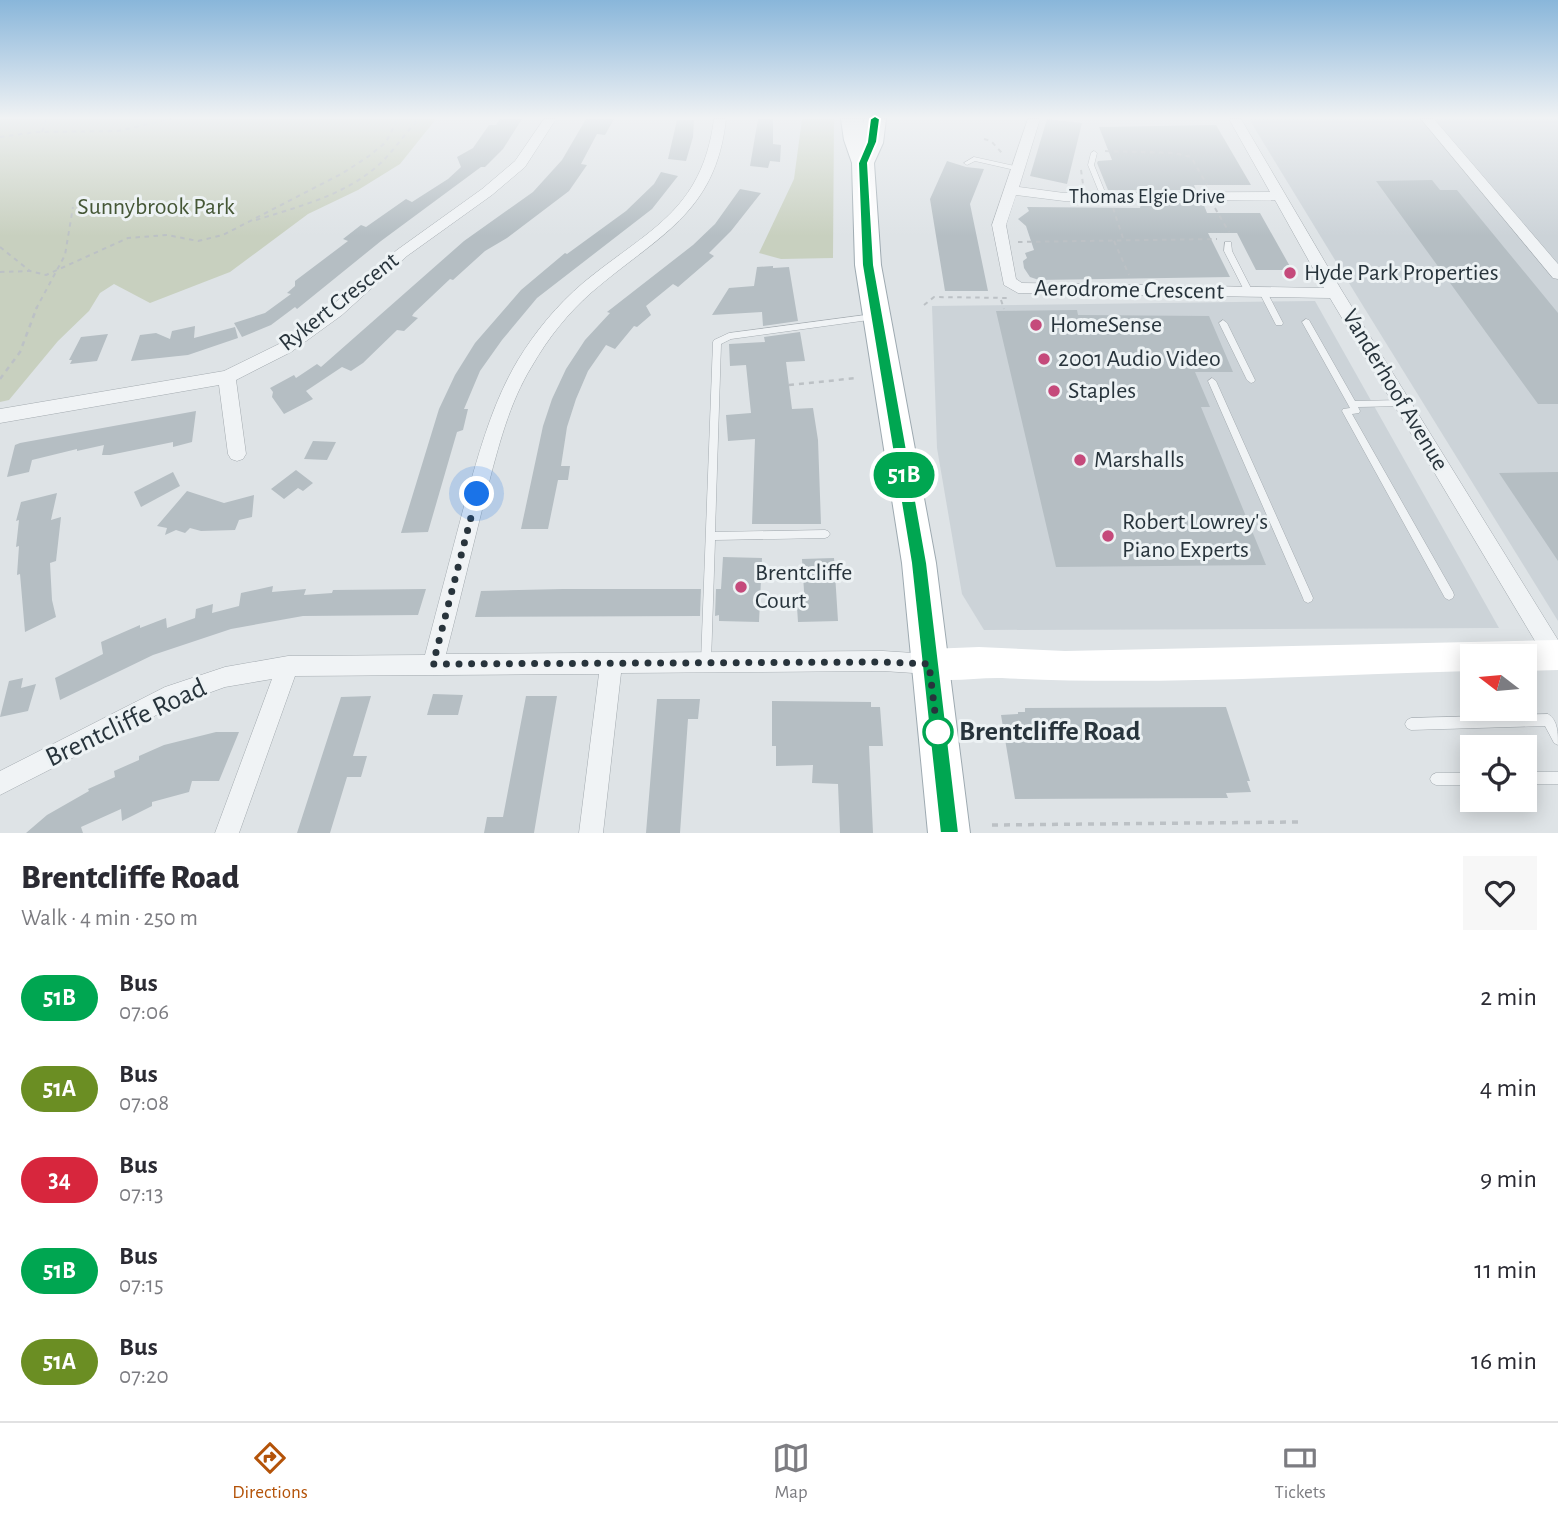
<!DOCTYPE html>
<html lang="en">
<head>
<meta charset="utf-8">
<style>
  :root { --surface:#fff; --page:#f7f7f7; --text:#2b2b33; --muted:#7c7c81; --line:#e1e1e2; --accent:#b45309 }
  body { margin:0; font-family:"Alegreya Sans",sans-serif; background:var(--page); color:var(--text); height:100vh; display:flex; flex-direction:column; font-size:26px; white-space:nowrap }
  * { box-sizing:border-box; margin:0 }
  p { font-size:23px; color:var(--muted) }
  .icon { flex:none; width:38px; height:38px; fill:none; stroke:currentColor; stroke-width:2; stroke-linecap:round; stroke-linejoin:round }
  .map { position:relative; height:833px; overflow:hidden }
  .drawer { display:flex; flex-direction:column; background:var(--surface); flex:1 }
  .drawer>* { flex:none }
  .badge { padding:0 14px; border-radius:23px; font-size:24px; line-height:46px }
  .needle { width:46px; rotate:286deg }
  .controls { position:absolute; left:1460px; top:644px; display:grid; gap:14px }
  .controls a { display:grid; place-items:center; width:77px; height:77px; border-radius:0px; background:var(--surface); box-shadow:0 4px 18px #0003; font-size:35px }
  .you { position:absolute; width:35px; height:35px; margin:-18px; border:5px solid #fff; border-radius:50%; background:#1a73e8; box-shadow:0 0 0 10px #1a73e833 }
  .map>.badge { position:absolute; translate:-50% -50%; box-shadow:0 0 0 4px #fff }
  .round { display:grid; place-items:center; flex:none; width:74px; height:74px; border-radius:0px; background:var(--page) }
  .headline { display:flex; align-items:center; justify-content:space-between; height:119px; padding:0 21px }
  h1 { font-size:33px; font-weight:800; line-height:52px }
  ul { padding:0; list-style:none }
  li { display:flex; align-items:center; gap:21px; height:91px; padding:0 21px }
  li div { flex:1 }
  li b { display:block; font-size:26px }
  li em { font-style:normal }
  li .badge { min-width:77px; font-weight:700; text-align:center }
  .tabs { display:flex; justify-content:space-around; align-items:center; height:98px; border-top:2px solid var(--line); background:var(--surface); font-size:19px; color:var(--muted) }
  .tabs a { display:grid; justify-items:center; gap:4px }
  .tabs .active { color:var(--accent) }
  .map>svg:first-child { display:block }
</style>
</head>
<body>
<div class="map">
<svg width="1558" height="833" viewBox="0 0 1558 833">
  <rect width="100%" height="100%" fill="#dee3e6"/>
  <g fill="#ccd3d8">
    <polygon points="1249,119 1558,119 1558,621 1360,301"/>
    <polygon points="1315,301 1499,628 984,630 962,594 937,448 932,306"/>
  </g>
  <g fill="#c8d0bf">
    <polygon points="0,119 436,119 400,164 358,190 308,214 230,272 150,303 114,284 100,293 89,311 58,341 9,400 0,402"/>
    <polygon points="802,119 834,119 833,258 781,259 759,253 794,179"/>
  </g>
  <g fill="#b5bec3">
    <polygon points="500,119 522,119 503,149 485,167 481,167 381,241 297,309 295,307 271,325 242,337 234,323 265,313 291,294 287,293 295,286 295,281 348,241 343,239 361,225 366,227 406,199 412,202 448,179 461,167 457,157 473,148 489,125 496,125"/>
    <polygon points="586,119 614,119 605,135 597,134 581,164 587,165 569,191 507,238 485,251 453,280 450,279 414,313 412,316 418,318 404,331 397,330 363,363 351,371 342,367 306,391 313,399 284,414 272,397 273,392 270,388 294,375 296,378 317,364 321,367 464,241 533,192 562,160"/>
    <polygon points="758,119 773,119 773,144 781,145 780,162 770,161 768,168 750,166"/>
    <polygon points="1047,119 1082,123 1067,184 1030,176"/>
    <polygon points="677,120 694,120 693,137 686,161 668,159"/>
    <polygon points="1216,125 1251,185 1194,185 1196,190 1108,190 1097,163 1098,161 1112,160 1099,127"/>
    <polygon points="947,161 966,167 984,169 970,204 988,291 945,291 930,199"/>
    <polygon points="661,172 678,176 652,209 537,298 502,340 480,371 464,409 468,409 463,430 457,432 428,532 401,533 439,409 455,375 475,343 521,290 565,253 567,254 626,211 654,184"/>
    <polygon points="1432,180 1440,190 1457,190 1558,313 1558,404 1538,404 1376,181"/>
    <polygon points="740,189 761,193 731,231 709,253 714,256 678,287 673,284 646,306 651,315 637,327 634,326 615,349 606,345 588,371 576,399 567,427 561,466 570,466 568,480 558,480 548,529 521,529 543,426 552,399 566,369 585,340 610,313 607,312 693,245 715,224"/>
    <polygon points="1141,203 1203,203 1207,213 1260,213 1292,270 1256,270 1237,233 1208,233 1230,277 1039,280 1030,277 1024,268 1023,261 1027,258 1025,253 1034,250 1026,226 1018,219 1029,211 1027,207 1140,208"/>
    <polygon points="773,266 773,268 789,267 798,321 763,326 762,312 712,315 729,288 754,286 757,267"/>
    <polygon points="1077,310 1078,315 1209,316 1233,372 1195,372 1210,407 1201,407 1266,565 1056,567 996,311"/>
    <polygon points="195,326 194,338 235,327 238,338 188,355 131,361 140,335 156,333 170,339 172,331"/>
    <polygon points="800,332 805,361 786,362 792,409 813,408 818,440 821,524 752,524 755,439 728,441 726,415 751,413 746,365 730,366 729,344 765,342 764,337"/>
    <polygon points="108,334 97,361 70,364 72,360 69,360 81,337"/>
    <polygon points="196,411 192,442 173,447 173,442 110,455 102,455 104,445 77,451 77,449 32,460 29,472 7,477 15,445 20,443"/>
    <polygon points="313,441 336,442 327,460 304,459"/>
    <polygon points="296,470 313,483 303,491 298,488 284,499 271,489"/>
    <polygon points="173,472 180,486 141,507 134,492"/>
    <polygon points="1558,472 1558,561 1499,473"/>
    <polygon points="187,491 224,503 254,495 252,517 239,520 235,530 201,531 190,528 185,533 176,530 165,535 167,528 157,526"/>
    <polygon points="57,493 51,520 61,517 56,561 50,563 52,600 56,617 25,632 20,574 17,575 19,546 16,547 19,520 16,521 21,502"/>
    <polygon points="723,557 762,558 759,622 719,621 719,615 715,616 716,589 721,589"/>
    <polygon points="834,558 838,621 798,622 797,607 805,607 802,559"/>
    <polygon points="273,586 272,592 306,589 304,595 332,593 333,590 426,589 418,615 303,616 231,629 153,655 60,700 55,678 103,654 101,642 140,625 140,628 166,618 167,628 195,618 196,609 213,604 212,613 239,606 241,593"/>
    <polygon points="563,589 701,589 700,616 475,617 481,591"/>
    <polygon points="23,678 21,688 36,684 28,711 0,717 9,681"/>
    <polygon points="433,694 463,695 458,715 427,715"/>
    <polygon points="371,696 353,756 367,756 361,777 347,777 330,833 297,833 341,697"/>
    <polygon points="526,696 557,696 534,833 484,833 487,817 503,817"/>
    <polygon points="657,699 700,699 698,719 688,719 680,833 646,833"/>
    <polygon points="772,701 871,702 871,707 880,707 883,746 869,746 873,833 840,833 838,784 812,783 813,765 776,766 776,746 772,746"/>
    <polygon points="1226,707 1250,781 1247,781 1251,792 1226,793 1228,798 1015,799 1001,715 1018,714 1018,712 1025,712 1025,708"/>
    <polygon points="216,732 239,732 219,781 192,781 189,792 152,802 152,806 122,821 121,809 81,827 83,833 26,833 47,815 89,791 88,789 115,777 114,771 139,760 139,756 164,745"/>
  </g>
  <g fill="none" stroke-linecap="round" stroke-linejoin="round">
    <g stroke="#a4abb0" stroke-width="1">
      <g id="lane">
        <polygon points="1094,151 1097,153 1094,165 1107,197 1104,199 1101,197 1088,165 1091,153"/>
        <polygon points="974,157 1019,167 1022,169 1019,171 975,161 967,165 964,163"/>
        <polygon points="1225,242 1231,242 1232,251 1253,292 1252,294 1249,295 1245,292 1224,251"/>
        <polygon points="1263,289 1267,292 1283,323 1282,325 1276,325 1275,323 1259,292"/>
        <polygon points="873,314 877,317 876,319 731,339 721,344 715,532 825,530 828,531 830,534 828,537 825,538 715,540 711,662 710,666 706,667 702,666 701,662 713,342 714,340 729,333"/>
        <polygon points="1306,319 1309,320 1355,401 1402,400 1406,403 1402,406 1358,407 1360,411 1359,413 1352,414 1453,592 1454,595 1453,598 1449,600 1445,598 1342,411 1343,409 1350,408 1302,322"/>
        <polygon points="1223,320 1227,323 1255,380 1254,382 1251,383 1247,380 1219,323"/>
        <polygon points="1212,378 1216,381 1313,598 1312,601 1308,603 1304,601 1303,598 1208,381"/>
        <path d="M1548,714C1558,720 1558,733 1558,745L1554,743L1545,726L1411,730L1407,728L1405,724L1407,720L1411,718Z"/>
        <rect x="1524" y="772" width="34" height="12"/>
        <polygon points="1436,773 1472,773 1472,785 1436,785 1432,783 1430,779 1432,775"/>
      </g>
    </g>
    <g stroke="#a4abb0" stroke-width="1">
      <g id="street">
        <polygon points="544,119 556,119 525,167 492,195 407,256 342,315 291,352 236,380 246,454 243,459 237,461 231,459 228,454 219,385 0,423 0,409 224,371 279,344 330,307 397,250 482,189 515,161"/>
        <path d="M714,119H726C716,214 657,236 592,292C568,313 548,338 532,366C509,403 498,448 487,490C473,545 460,600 446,654L883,651L929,654L937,657L940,664L937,671L929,674L883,671L621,673L603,833H579L599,674L295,676L239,833H215L272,679L225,687L178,704L0,795V771L165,687L225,667L288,656L425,655C439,601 453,548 467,495C480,449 493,402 518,360C535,332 557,305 583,283C647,230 702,212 714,119Z"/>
        <path d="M1028,119H1040L1019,187L1064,193L1270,192L1229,119H1241L1342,291L1558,640V669L1550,666L1330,298L1018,293L1004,285L992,225ZM1016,195L1064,201L1275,200L1324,288L1022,283L1016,279L1006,225Z"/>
        <polygon points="1421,119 1434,119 1558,264 1558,279 1553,278"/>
      </g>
    </g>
    <g stroke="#9eaab1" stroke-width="2">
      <polygon id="primary" points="841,119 863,119 864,124 864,119 886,119 883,143 874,163 881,265 936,563 970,833 928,833 902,563 855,265 852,163 844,140"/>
    </g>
    <g stroke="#bcc1c5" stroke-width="2" stroke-dasharray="4.5 4.5" stroke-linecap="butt">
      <polyline points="42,132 46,119"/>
      <polyline points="0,137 37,132 118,131 171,119"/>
      <polyline points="984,139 991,141 1002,153"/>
      <polyline points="1105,151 1174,153 1191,157 1207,185"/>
      <polyline points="1081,170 1083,184"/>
      <polyline points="1113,208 1124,241"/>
      <polyline points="1215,208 1229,232"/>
      <path d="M256,220C297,207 342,196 375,168C392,154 404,134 419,119"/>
      <polyline points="1114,241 1129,275"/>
      <polyline points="1018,242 1217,239"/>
      <polyline points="0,247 30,271"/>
      <polyline points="0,272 30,271 46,275 128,238 167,235 198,241 223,235 343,173 369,156 386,142 398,119"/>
      <polyline points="1001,300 1004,309"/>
      <polyline points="924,305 934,297 1008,298"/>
      <polyline points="36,309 65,255 73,207"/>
    </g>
    <g stroke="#bcc1c5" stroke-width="2.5" stroke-dasharray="5 5" stroke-linecap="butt">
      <polyline points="0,379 20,352 37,307"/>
      <polyline points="789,385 857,378"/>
    </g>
    <polyline stroke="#bcc1c5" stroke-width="3.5" stroke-dasharray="6 6" stroke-linecap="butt" points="992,825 1298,822"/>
    <use href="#lane" fill="#f0f3f5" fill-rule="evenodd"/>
    <use href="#street" fill="#f0f3f5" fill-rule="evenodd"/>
    <path fill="#fff" fill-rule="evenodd" d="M1558,640V670L1524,671V656H1472V671C1316,675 1158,686 1002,678C975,677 942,685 918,675L913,664L918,653L929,649L979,647L1065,651Z"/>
    <use href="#primary" fill="#fff" fill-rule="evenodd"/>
  </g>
  <linearGradient id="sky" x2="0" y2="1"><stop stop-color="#89b6da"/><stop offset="0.5" stop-color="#f0f2f4"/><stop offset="1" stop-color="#f0f2f4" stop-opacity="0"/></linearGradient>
  <rect width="1558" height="236" fill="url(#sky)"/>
  <polygon fill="#00a651" stroke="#fff" stroke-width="2" points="875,116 880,119 877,142 868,163 874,265 927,563 959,833 940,833 911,563 862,265 858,163 867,142 870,119"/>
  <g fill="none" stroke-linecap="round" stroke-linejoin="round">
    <polyline stroke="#28343c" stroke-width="7" stroke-dasharray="0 12.6" points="477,494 433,664 883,662 929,664 938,737 938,732"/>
  </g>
  <g fill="#c54a7b" stroke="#edf2f4" stroke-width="2.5">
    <circle cx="1290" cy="273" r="7"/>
    <circle cx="1036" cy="325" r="7"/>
    <circle cx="1044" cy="359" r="7"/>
    <circle cx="1054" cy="391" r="7"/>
    <circle cx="1080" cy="460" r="7"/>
    <circle cx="1108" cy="536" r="7"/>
    <circle cx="741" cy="587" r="7"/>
  </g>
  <circle fill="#fff" stroke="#00a651" stroke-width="3.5" cx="938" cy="732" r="14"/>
  <g text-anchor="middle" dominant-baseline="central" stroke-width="6" stroke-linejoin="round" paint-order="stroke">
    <g font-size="21" fill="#28343c" stroke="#edf2f4">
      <text x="1147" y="196">Thomas Elgie Drive</text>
    </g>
    <g font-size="24" fill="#455736" stroke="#edf2f4">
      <text x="156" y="207">Sunnybrook Park</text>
    </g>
    <g font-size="24" fill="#28343c" stroke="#edf2f4" text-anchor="start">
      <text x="1304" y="273">Hyde Park Properties</text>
      <text x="1050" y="325">HomeSense</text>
      <text x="1058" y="359">2001 Audio Video</text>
      <text x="1068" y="391">Staples</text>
      <text x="1094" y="460">Marshalls</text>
      <text x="1122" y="522">Robert Lowrey's<tspan x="1122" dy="28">Piano Experts</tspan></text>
      <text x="755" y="573">Brentcliffe<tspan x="755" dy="28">Court</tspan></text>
    </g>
    <g font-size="24" fill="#28343c" stroke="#edf2f4">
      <text transform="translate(1129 290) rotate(1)">Aerodrome Crescent</text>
      <text transform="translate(339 302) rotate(-38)">Rykert Crescent</text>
      <text transform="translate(1395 390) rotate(59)">Vanderhoof Avenue</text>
    </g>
    <g font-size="28" fill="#28343c" stroke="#edf2f4">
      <text transform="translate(126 723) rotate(-25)">Brentcliffe Road</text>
    </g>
    <g font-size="28" font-weight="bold" fill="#28343c" stroke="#edf2f4" text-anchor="start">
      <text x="959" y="732">Brentcliffe Road</text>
    </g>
  </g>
</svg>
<div class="controls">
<a><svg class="needle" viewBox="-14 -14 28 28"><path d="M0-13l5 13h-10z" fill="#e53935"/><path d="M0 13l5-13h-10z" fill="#7c7c81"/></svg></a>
<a><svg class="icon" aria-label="locate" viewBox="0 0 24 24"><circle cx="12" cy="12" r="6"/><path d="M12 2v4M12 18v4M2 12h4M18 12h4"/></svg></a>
</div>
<div class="you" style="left:477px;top:494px"></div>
<b class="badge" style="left:904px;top:475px;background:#00a651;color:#fff">51B</b>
</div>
<section class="drawer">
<div class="headline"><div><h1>Brentcliffe Road</h1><p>Walk · 4 min · 250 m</p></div><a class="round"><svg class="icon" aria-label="heart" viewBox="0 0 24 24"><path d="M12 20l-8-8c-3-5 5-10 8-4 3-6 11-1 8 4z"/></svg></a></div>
<ul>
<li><span class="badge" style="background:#00a651;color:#fff">51B</span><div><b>Bus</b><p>07:06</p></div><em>2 min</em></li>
<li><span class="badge" style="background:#6b8e23;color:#fff">51A</span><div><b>Bus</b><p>07:08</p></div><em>4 min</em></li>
<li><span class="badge" style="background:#d7263d;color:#fff">34</span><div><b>Bus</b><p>07:13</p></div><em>9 min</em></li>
<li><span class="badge" style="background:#00a651;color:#fff">51B</span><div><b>Bus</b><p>07:15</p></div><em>11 min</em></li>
<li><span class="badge" style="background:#6b8e23;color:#fff">51A</span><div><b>Bus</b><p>07:20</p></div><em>16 min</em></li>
</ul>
</section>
<nav class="tabs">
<a class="active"><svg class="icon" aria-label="directions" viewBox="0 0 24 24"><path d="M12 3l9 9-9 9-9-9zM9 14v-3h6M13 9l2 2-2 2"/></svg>Directions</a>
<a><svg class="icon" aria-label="map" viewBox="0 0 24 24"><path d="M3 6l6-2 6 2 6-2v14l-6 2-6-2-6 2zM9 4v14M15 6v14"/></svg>Map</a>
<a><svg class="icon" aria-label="tickets" viewBox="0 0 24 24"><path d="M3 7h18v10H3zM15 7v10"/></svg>Tickets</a>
</nav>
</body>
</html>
